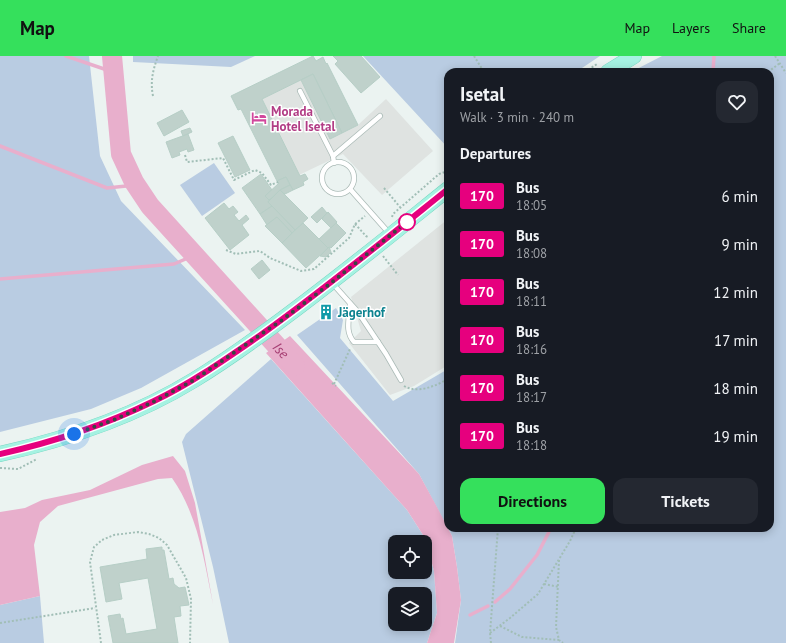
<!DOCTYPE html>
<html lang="en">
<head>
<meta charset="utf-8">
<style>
  :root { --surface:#171b24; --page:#242831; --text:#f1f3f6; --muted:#9ea1a6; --accent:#35e05c }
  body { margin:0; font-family:"PT Sans",sans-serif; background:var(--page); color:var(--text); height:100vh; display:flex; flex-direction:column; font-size:15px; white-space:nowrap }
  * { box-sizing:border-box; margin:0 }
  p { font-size:13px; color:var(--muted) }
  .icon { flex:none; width:22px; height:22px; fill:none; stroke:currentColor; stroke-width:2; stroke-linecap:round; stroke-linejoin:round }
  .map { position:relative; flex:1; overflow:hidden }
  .sheet { position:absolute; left:444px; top:12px; width:330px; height:464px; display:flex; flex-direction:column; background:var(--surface); border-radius:12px; box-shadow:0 2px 10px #0003 }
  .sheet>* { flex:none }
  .badge { padding:0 8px; border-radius:3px; font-size:14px; line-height:26px }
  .controls { position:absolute; left:388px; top:479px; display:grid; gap:8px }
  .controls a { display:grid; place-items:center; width:44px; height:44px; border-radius:8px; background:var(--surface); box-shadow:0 2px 10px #0003; font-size:20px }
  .you { position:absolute; width:20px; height:20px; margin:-10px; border:3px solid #fff; border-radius:50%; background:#1a73e8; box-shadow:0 0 0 6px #1a73e833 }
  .map>.badge { position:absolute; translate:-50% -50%; box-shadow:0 0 0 2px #fff }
  h2 { padding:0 16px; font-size:15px; line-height:36px }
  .round { display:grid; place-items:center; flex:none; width:42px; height:42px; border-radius:12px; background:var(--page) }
  .overview { display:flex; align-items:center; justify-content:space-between; height:68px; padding:0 16px }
  h1 { font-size:19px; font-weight:600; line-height:30px }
  .primary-button { display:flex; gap:8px; margin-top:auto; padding:8px 16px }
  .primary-button a { flex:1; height:46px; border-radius:12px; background:var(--accent); color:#111; font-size:16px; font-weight:600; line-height:46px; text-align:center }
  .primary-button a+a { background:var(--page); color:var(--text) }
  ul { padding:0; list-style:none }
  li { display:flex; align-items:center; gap:12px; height:48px; padding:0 16px }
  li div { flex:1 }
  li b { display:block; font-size:15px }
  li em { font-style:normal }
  li .badge { min-width:44px; font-weight:700; text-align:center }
  header { display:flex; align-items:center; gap:24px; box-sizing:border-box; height:56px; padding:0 20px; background:var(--accent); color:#111 }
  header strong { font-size:19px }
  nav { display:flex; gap:22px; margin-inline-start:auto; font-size:14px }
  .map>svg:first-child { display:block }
</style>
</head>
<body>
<header>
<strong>Map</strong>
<nav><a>Map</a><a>Layers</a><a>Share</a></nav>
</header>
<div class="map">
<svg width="786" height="587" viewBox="0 0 786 587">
  <rect width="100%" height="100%" fill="#ebf3f1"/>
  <g fill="#b9cce2" fill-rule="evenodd">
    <polygon points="0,0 89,0 100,100 121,145 245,274 141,332 91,353 0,376"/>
    <polygon points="133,0 255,0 231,11 133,6"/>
    <polygon points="363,0 600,0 576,16 448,16 448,92"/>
    <polygon points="662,0 786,0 786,587 455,587 461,544 457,511 452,480 419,418 297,279 336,252 343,264 340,282 393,345 448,313 448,472 770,472 770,16 631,16"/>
    <polygon points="214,107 235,137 202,160 180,129"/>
    <path d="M271,303L407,454L425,482L434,515L437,557L427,587H229L213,511L182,386L186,378ZM395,486H425V516H395ZM395,538H425V568H395Z"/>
    <polygon points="40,540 44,587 0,587 0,549"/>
  </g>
  <g fill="#dfe3e1">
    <polygon points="301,24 330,83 358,69 386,43 433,95 382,139 343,98 299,119 262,43"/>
    <polygon points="448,163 448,309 414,330 390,339 349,287 361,275 351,241"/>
  </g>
  <g fill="#e8afcc">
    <polygon points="290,280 419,418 437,451 452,480 457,511 461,544 454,587 427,587 437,557 434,515 425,482 407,454 266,297"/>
    <path d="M173,400L185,415L195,447L213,548C204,504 198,459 172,422L158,423L58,450L40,466L34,489L40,540L0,549V456L25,452L42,444L90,434L142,409Z"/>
  </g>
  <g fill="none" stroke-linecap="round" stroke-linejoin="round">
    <g stroke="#e8afcc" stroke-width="3.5">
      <polyline points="66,0 113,16"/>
      <polyline points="713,16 714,0"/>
      <polyline points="0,90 107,132 136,129"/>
      <polyline points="0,223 174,208 195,199"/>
      <polyline points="495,546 510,533 537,499 551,472"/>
      <polyline points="470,559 488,550"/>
    </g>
    <path stroke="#e8afcc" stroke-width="20" id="s1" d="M112,0L121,98L134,126L150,150L295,310"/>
  </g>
  <g fill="#bfd1cb" stroke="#b6cec6">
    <polygon points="313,0 316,5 323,1 326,8 327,7 358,69 342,77 313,18 262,43 300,120 305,118 308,123 303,126 304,129 293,134 286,121 277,125 241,53 238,54 231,40"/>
    <polygon points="333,0 361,0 380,21 361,37 335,8 338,5"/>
    <polygon points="313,18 342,77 330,83 301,24"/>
    <polygon points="182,54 189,66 164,80 157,67"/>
    <polygon points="190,72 192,76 183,80 181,75"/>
    <polygon points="188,78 194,94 188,96 187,93 179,96 180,99 172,102 166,86"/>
    <polygon points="233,80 250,114 235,121 218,87"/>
    <polygon points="261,118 272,134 265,140 269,144 268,146 272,150 260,158 242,132"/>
    <polygon points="286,121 290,129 280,134 269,144 265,140 279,127 277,125"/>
    <polygon points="290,129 293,134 285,138 280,134"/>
    <polygon points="280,134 308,162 295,174 268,146"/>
    <polygon points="224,147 229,153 233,150 238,156 234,159 239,165 246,159 249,163 242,169 249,179 230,194 205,162"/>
    <polygon points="272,150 295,174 292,177 277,161 267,169 260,158"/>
    <polygon points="322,151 327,157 317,167 311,161"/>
    <polygon points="328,156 337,166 331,172 322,163"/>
    <polygon points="277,161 292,177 282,187 265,170"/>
    <polygon points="303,167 328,192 306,212 282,187"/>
    <polygon points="336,167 346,177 331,192 329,191 328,192 319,183"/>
    <polygon points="329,191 331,196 326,201 320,200"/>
    <polygon points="262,204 270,214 259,223 251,213"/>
    <polygon points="162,491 162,494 164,494 169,523 173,522 174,528 179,532 185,531 189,549 180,550 181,560 174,561 178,587 113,587 108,560 120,558 121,563 123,562 126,578 157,573 148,522 119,527 122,543 106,546 100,511 147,503 146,493"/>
  </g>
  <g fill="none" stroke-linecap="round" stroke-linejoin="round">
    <g stroke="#abbbb7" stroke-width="6">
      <g id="service">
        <polyline points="300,35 333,100 334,107"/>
        <polyline points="333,100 380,60"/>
        <circle cx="338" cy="122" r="16"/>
        <polyline points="350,133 389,177"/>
        <polyline points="333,228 358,256 386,298 401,324"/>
        <path d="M350,248C350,261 344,275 354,286H378"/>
      </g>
    </g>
    <g stroke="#76d6c1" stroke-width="16">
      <g id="primary">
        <polyline points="608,16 634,0"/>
        <path d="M0,398C68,383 135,360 194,324C217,310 240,294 262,278C326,232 387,182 448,133"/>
      </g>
    </g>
    <g stroke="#a1beb6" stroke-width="2" stroke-dasharray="2 2" stroke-linecap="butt">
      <polyline points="474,0 484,16"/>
      <polyline points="775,0 786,17"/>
      <polyline points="585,16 597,8"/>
      <polyline points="768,16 780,7"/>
      <path d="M153,40C150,25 153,14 158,0"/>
      <polyline points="185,99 187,106 223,102 234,124 255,114 262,117 271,129 278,126"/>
      <polyline points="384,132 400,151"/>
      <polyline points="392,161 393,158 439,118 448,115"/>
      <polyline points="355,168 366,180 368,181"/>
      <polyline points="226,194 236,198 260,195 270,202 301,215 314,213 349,182 355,168 365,160"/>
      <polyline points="383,200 398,219"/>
      <polyline points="332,327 336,330"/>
      <polyline points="334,328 350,293"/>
      <path d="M404,330C418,338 435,330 448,323"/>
      <polyline points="0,412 18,413 37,403"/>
      <polyline points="559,504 556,571 559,584 563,587"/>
      <polyline points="544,528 559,531"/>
      <polyline points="0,567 95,552"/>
      <polyline points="500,570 522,581 559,584"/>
      <polyline points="490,577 510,562 538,538 570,485 576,472"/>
      <polyline points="101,587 90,506 94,491 102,484 114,479 138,476 149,478 159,482 167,489 186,522 191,543 190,587"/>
      <polyline points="491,587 490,577 498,472"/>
    </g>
    <use href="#service" stroke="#fff" stroke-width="4.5"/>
    <use href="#primary" stroke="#a5f2e2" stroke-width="15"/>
  </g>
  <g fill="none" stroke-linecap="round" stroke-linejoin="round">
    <g stroke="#fff" stroke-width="9">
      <path id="line" d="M0,398C54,386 105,369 154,345C192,327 227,302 262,278C326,232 387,182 448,133"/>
    </g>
    <use href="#line" stroke="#e6007e" stroke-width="6"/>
    <polyline stroke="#3a4743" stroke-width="4" stroke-dasharray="0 7.2" points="74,378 116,363 155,345 194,324 282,264 331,227 407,166"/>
  </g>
  <defs>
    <g id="hotel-bare" transform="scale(1.2)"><path d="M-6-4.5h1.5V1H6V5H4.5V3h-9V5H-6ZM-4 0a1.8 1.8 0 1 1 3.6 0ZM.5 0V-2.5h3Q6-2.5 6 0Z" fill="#d1479c" stroke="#fff" stroke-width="2.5" paint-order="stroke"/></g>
    <g id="building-bare" transform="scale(1.2)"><path d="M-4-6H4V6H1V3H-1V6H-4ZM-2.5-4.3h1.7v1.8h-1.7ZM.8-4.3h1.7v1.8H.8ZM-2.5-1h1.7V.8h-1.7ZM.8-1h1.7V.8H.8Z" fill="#0f9aa8" stroke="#fff" stroke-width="2.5" paint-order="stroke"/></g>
  </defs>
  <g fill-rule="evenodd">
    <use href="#hotel-bare" x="259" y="62"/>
    <use href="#building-bare" x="326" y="256"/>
  </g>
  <circle fill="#fff" stroke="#e6007e" stroke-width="2" cx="407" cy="166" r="8"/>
  <g text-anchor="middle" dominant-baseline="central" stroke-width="3" stroke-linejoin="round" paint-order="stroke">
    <g font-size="13" font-weight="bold" fill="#b23c85" stroke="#fff" text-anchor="start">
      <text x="271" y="55">Morada<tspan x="271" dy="15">Hotel Isetal</tspan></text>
    </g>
    <g font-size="13" font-weight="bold" fill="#0d838f" stroke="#fff" text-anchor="start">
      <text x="338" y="256">Jägerhof</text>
    </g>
    <g font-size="14" font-style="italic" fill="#a63f73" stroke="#fff">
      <text stroke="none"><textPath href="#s1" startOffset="353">Ise</textPath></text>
    </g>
  </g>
</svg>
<div class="controls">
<a><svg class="icon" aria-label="locate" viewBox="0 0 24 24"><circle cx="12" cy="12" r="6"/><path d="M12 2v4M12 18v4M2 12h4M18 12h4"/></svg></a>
<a><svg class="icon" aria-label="layers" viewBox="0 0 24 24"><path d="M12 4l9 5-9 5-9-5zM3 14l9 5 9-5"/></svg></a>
</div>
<div class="you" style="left:74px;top:378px"></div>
<section class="sheet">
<div class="overview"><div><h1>Isetal</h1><p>Walk · 3 min · 240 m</p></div><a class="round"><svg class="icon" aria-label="heart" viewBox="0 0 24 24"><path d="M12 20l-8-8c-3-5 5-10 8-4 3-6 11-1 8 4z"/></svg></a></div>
<h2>Departures</h2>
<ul>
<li><span class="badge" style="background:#e6007e;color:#fff">170</span><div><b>Bus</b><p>18:05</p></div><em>6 min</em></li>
<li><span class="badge" style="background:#e6007e;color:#fff">170</span><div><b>Bus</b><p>18:08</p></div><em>9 min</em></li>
<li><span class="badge" style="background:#e6007e;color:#fff">170</span><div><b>Bus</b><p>18:11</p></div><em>12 min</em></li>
<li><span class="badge" style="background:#e6007e;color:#fff">170</span><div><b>Bus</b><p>18:16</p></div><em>17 min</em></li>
<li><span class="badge" style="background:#e6007e;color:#fff">170</span><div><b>Bus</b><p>18:17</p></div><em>18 min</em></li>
<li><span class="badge" style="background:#e6007e;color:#fff">170</span><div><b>Bus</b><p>18:18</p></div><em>19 min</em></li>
</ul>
<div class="primary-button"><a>Directions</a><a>Tickets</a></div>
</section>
</div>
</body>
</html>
